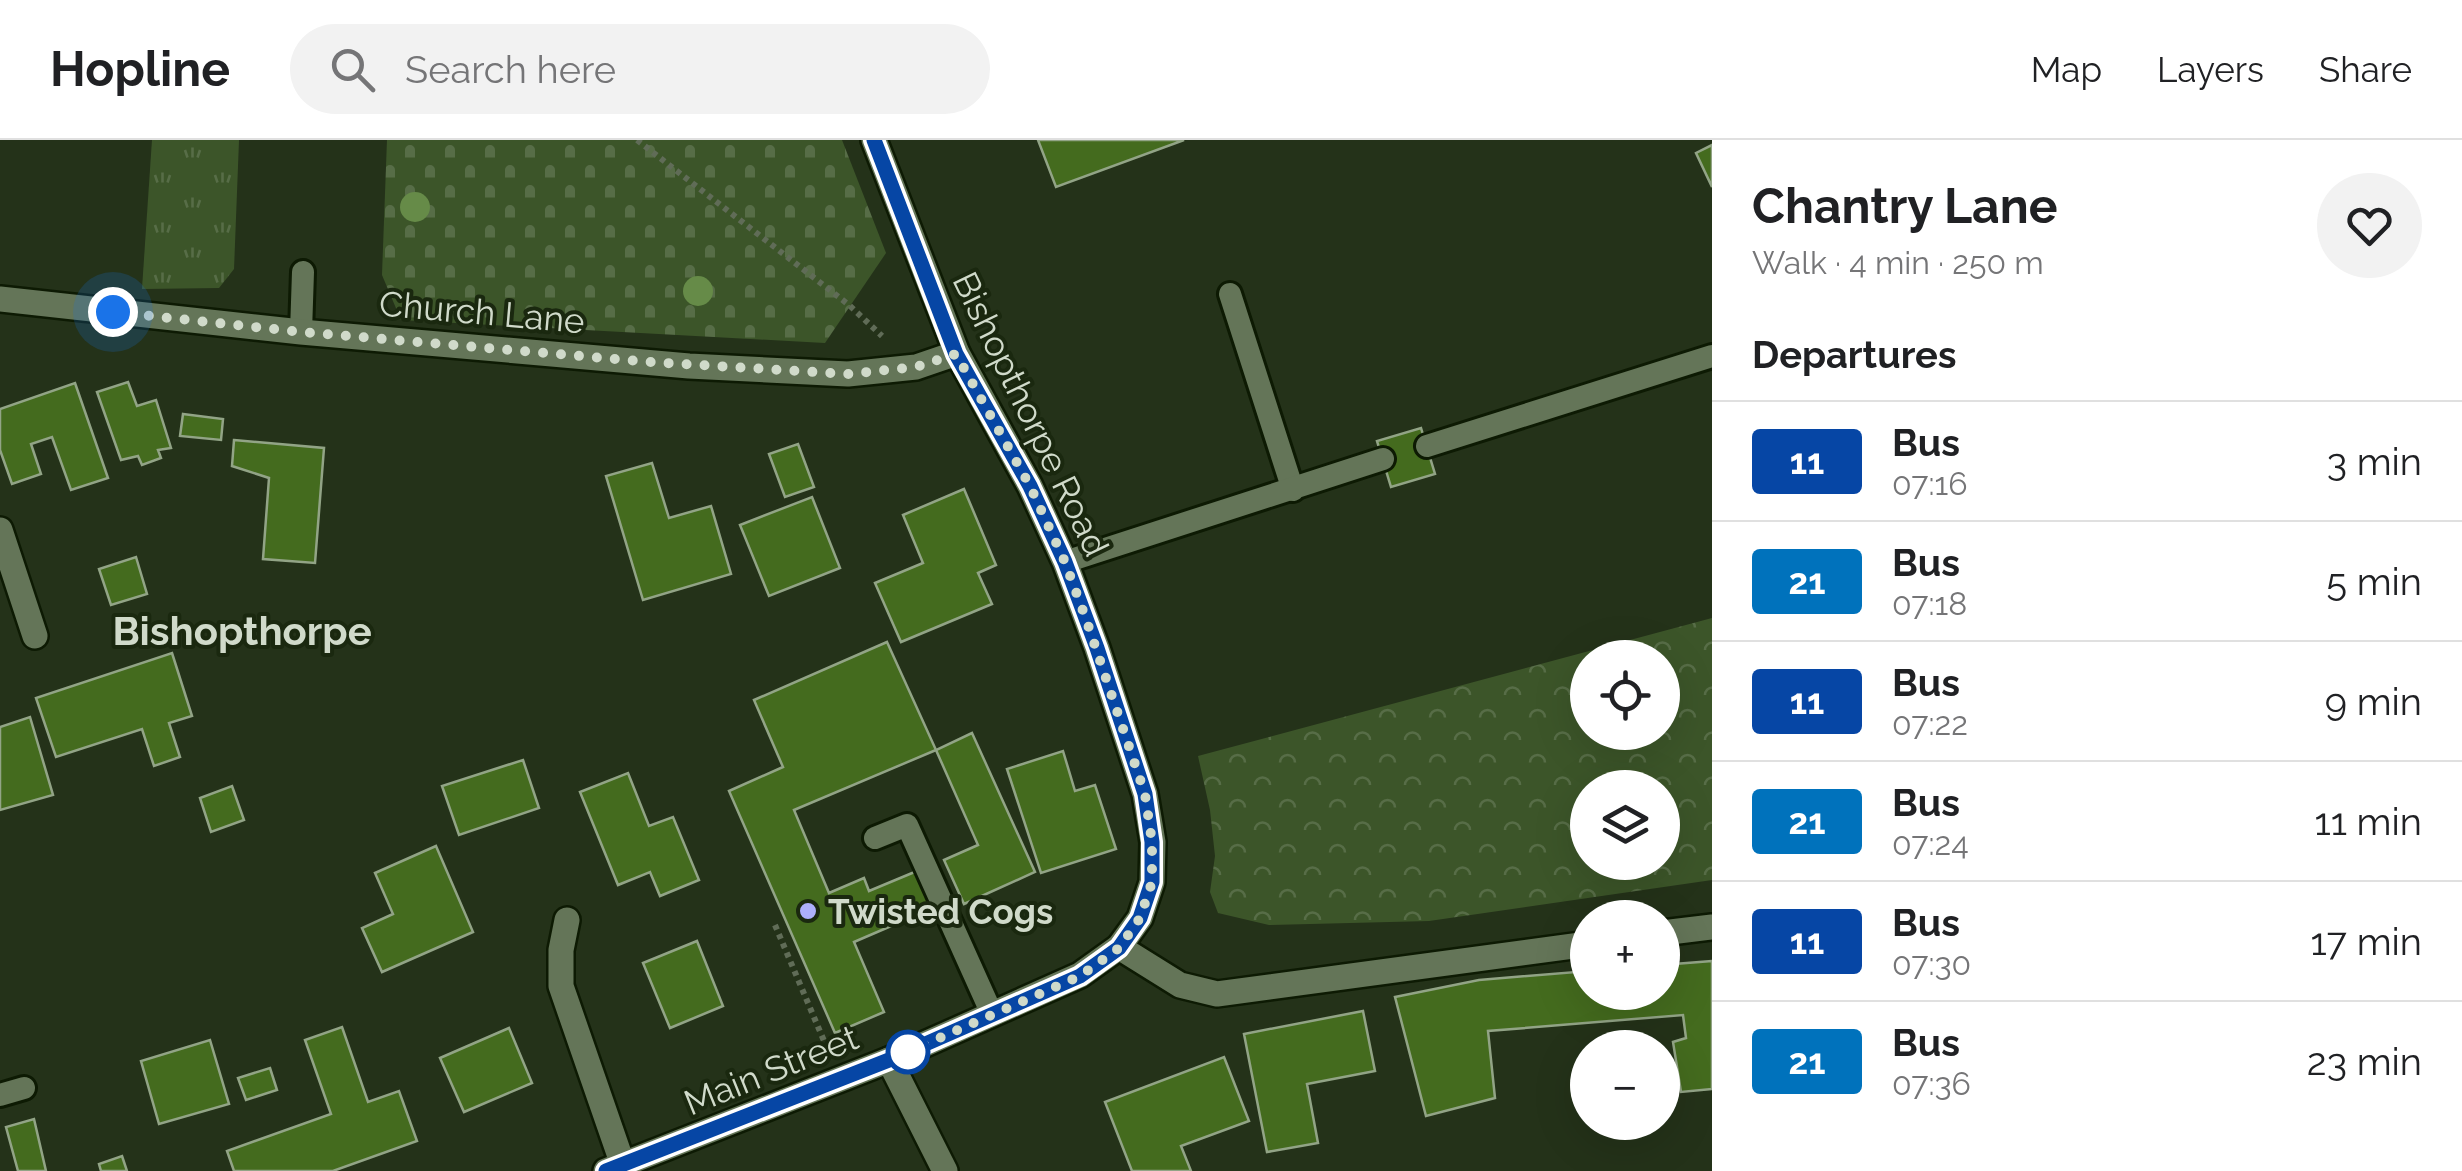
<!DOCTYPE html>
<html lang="en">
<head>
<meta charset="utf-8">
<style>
  :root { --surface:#fff; --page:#f2f2f2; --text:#202124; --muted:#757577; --line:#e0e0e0 }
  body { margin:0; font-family:Raleway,sans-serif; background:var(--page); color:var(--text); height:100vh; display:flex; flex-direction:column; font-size:38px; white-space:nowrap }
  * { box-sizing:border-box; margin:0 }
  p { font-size:32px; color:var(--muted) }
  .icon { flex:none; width:55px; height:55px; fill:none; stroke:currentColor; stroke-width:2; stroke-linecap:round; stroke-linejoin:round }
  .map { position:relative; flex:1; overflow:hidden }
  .side { display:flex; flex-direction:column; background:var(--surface); width:750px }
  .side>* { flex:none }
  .badge { padding:0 20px; border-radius:8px; font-size:35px; line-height:65px }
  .buttons { position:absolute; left:1570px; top:500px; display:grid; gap:20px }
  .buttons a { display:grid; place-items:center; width:110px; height:110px; border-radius:50%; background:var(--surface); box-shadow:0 10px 40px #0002; font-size:50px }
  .you { position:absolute; width:50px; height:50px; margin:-25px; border:8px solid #fff; border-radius:50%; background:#1a73e8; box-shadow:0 0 0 15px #1a73e833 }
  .map>.badge { position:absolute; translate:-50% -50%; box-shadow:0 0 0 5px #fff }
  h2 { padding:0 40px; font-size:38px; line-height:90px }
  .round { display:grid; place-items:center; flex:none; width:105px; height:105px; border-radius:52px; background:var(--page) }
  .headline { display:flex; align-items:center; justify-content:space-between; height:170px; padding:0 40px }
  h1 { font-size:48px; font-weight:700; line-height:75px }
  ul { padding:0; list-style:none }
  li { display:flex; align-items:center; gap:30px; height:120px; padding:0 40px; border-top:2px solid var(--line) }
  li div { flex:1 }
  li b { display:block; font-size:38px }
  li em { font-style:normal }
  li .badge { min-width:110px; font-weight:700; text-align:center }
  header { display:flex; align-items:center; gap:60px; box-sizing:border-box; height:140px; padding:0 50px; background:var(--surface); border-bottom:2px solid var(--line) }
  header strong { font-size:48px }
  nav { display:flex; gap:55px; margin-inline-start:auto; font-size:35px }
  .search { width:700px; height:90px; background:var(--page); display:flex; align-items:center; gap:25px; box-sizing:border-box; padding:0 35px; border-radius:55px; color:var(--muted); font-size:38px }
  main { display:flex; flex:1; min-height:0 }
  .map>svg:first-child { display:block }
</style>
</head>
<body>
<header>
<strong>Hopline</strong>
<div class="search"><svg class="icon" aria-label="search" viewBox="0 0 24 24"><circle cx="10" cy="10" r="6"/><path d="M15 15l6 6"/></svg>Search here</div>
<nav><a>Map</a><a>Layers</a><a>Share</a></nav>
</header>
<main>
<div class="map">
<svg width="1712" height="1031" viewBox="0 0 1712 1031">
  <defs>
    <pattern id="grass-tufts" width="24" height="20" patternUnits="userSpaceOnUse" patternTransform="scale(2.5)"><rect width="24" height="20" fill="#3c5529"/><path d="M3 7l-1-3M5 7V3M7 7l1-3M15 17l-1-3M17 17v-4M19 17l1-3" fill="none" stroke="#576d47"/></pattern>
    <pattern id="forest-crowns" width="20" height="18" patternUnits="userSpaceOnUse" patternTransform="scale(2.5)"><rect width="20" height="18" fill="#3c5529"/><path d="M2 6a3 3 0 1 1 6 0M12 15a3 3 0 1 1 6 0" fill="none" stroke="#576d47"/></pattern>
    <pattern id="cemetery-stones" width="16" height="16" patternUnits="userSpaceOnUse" patternTransform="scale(2.5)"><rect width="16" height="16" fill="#3c5529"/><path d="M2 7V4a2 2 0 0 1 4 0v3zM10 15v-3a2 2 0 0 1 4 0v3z" fill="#576d47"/></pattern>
  </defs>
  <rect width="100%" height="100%" fill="#243219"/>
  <polygon fill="url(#grass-tufts)" points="152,0 239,0 234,129 219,148 142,149"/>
  <path fill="url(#forest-crowns)" fill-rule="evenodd" d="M1712,478V740L1429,781L1269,785L1218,773L1210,752L1215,716L1210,670L1198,616ZM1588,518H1662V592H1588ZM1588,648H1662V722H1588Z"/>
  <polygon fill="url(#cemetery-stones)" points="387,0 842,0 886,113 825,203 401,180 382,135"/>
  <g fill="#446b1e" stroke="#92a486" stroke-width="2.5">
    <polygon points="1038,0 1184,0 1056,47"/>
    <polygon points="1712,5 1712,47 1696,13"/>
    <polygon points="128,242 137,266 156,260 171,308 158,310 161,318 142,325 138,316 121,320 97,252"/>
    <polygon points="75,243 108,338 71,350 52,297 31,304 41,334 12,344 0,310 0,269"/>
    <polygon points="183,274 223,279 221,300 180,296"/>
    <polygon points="1421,288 1435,334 1391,347 1377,301"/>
    <polygon points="234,300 324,308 315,423 263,419 269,338 232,326"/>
    <polygon points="798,304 814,347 785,357 769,314"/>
    <polygon points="652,323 669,378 711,366 731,434 643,460 606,336"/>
    <polygon points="964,349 996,425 978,433 992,464 901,502 875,443 923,423 903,375"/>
    <polygon points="812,357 840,428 769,456 740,385"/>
    <polygon points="136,417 147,454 111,465 99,429"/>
    <polygon points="887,502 936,610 794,670 829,753 864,738 869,751 917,731 933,768 854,802 884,872 835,893 729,651 783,627 754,560"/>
    <polygon points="172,513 192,576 169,583 180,617 154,626 142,589 56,617 36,558"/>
    <polygon points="30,577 53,655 0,670 0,587"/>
    <polygon points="972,593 1035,732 964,764 944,720 978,705 936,610"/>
    <polygon points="1063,611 1075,651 1095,645 1116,709 1041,733 1007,629"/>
    <polygon points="523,620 539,668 459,695 442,646"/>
    <polygon points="628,633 649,686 673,677 699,740 660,756 650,732 618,745 580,652"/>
    <polygon points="232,646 244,680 211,692 200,658"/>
    <polygon points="436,706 473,792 382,832 362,788 393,774 375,733"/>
    <polygon points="697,801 723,866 670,888 643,823"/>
    <polygon points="1712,821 1712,949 1681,952 1673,902 1686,898 1683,875 1488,891 1495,958 1426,976 1395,857 1479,840 1588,831 1588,852 1662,852 1662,825"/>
    <polygon points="1363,871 1375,931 1307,944 1318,1003 1267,1012 1244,894"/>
    <polygon points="342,887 368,962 399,951 417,1001 333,1031 234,1031 227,1011 331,974 305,900"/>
    <polygon points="509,888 532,943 464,972 440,918"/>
    <polygon points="210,900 229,964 159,984 141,921"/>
    <polygon points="1224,917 1249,981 1181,1006 1191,1031 1132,1031 1105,962"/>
    <polygon points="270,928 277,950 246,960 238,938"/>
    <polygon points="34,979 46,1031 18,1031 6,987"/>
    <polygon points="122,1016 127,1031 101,1031 99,1024"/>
  </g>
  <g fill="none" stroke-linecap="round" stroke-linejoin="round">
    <g stroke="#0d1a03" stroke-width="28">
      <g id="lane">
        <polyline points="1230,154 1293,350"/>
        <polyline points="301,192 303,132"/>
        <polyline points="1427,306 1712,216"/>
        <polyline points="1065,422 1383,319"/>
        <polyline points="875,698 907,685 992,874"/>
        <polyline points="0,955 24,948"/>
      </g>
    </g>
    <g stroke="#0d1a03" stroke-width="30">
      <g id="street">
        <polyline points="0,390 35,496"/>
        <polyline points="567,780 561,810 561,846 623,1025"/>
        <polyline points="1662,793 1712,787"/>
        <polyline points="1119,807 1180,845 1217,854 1588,804"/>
      </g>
    </g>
    <g stroke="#0d1a03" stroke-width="30">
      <g id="secondary">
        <polyline points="0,159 301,192 689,226 848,234 916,227 957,213"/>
        <polyline points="889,920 945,1031"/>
        <polyline points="606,1031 889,920 1080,835 1119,807 1140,778 1152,742 1153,702 1145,654 1097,508 1065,422 1030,346 957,213 874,0"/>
      </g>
    </g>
    <g stroke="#606c57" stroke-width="6" stroke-dasharray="5 5" stroke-linecap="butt">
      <polyline points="637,0 849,165 882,196"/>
      <polyline points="775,785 827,908"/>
    </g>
    <use href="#lane" stroke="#647558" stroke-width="22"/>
    <use href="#street" stroke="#647558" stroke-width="25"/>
    <use href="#secondary" stroke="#647558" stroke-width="25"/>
  </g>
  <g fill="#668b48">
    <circle cx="415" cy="67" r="15"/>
    <circle cx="698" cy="151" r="15"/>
  </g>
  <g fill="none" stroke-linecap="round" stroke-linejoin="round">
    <g stroke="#fff" stroke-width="22">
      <polyline id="line" points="606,1031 889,920 1080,836 1119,808 1140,778 1152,742 1152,702 1145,654 1097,508 1065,422 1030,346 956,214 874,0"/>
    </g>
    <use href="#line" stroke="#0646a5" stroke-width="15"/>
    <polyline stroke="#d0daca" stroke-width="10" stroke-dasharray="0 18" points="113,172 302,192 650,222 848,234 916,227 956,214 1030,346 1065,422 1086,479 1145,654 1152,702 1152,742 1140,778 1119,808 1080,836 908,912"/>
  </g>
  <circle fill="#adaffb" stroke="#1a280f" stroke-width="4" cx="808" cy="771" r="10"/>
  <circle fill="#fff" stroke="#0646a5" stroke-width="5" cx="908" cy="912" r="20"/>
  <g text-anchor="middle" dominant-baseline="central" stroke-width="8" stroke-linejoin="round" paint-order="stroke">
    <g font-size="35" fill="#d0daca" stroke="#1a280f">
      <text transform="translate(482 172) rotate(5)">Church Lane</text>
      <text transform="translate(1031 274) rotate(64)">Bishopthorpe Road</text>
      <text transform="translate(771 930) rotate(-22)">Main Street</text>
    </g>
    <g font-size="35" font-weight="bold" fill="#d0daca" stroke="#1a280f" text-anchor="start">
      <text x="828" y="771">Twisted Cogs</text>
    </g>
    <g font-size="40" font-weight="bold" fill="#d0daca" stroke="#1a280f">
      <text x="242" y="490">Bishopthorpe</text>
    </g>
  </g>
</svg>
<div class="buttons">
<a><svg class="icon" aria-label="locate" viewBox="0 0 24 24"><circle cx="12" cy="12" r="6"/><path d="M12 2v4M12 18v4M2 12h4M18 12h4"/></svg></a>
<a><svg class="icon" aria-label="layers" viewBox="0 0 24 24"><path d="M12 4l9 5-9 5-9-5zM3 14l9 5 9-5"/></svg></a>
<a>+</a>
<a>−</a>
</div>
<div class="you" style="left:113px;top:172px"></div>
</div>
<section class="side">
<div class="headline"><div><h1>Chantry Lane</h1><p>Walk · 4 min · 250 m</p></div><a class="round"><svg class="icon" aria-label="heart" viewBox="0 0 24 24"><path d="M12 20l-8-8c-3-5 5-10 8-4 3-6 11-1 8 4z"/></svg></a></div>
<h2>Departures</h2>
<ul>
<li><span class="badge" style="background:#0646a5;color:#fff">11</span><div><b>Bus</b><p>07:16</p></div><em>3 min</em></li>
<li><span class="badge" style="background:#0072bc;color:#fff">21</span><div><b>Bus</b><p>07:18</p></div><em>5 min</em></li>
<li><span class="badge" style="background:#0646a5;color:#fff">11</span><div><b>Bus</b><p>07:22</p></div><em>9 min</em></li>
<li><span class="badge" style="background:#0072bc;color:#fff">21</span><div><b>Bus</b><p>07:24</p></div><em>11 min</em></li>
<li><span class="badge" style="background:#0646a5;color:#fff">11</span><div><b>Bus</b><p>07:30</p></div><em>17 min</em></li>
<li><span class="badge" style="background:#0072bc;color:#fff">21</span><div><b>Bus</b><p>07:36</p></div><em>23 min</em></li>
</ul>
</section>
</main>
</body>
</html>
